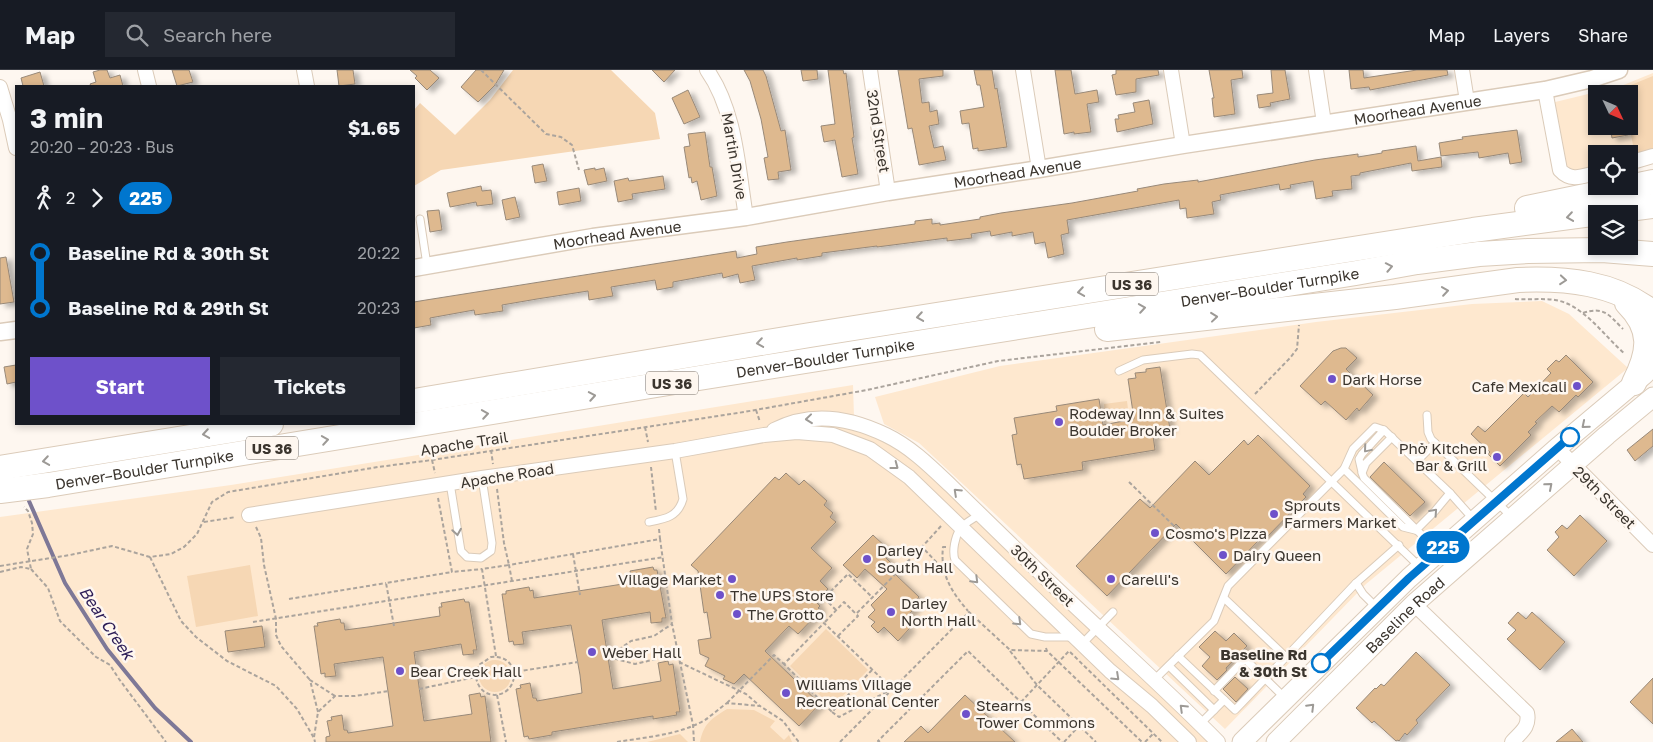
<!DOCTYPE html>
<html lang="en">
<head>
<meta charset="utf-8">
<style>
  :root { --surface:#171b24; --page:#242831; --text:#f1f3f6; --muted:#9ea1a6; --line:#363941; --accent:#6e51ca }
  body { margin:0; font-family:"Golos Text",sans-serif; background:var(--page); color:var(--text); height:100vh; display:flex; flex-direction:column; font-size:19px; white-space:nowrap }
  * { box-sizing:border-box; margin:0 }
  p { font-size:16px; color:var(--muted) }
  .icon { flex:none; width:28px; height:28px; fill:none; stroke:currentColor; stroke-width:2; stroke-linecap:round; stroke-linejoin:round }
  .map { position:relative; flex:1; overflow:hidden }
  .drawer { position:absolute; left:15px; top:15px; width:400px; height:340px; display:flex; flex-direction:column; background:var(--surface); border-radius:0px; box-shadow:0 2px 8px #0003 }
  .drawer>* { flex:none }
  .badge { padding:0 10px; border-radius:16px; font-size:18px; line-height:32px }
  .needle { width:32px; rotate:134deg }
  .fabs { position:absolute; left:1588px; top:15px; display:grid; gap:10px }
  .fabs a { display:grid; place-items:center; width:50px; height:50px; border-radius:0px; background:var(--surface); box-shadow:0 2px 8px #0003; font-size:25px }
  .map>.badge { position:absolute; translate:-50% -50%; box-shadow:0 0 0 2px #fff }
  .legs { display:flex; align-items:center; gap:8px; height:55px; padding:0 15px; font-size:16px }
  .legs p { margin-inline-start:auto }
  .summary { display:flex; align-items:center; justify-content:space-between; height:85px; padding:0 15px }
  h1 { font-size:28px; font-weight:700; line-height:38px }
  .button { display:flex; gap:10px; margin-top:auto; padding:10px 15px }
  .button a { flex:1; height:58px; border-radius:0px; background:var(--accent); color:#fff; font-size:20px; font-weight:700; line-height:58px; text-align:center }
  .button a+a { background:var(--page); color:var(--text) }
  ul { padding:0 15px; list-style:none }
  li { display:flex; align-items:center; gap:18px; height:55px; font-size:19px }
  li i { display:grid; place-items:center; width:8px; height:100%; margin:0 6px; background:currentColor }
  li i::after { content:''; width:12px; height:12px; margin:-6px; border:4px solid; border-radius:50%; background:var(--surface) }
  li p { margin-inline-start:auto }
  li:first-child i { background:linear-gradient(#0000 50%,currentColor 0) }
  li:last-child i { background:linear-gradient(currentColor 50%,#0000 0) }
  header { display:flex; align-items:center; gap:30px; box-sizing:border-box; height:70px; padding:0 25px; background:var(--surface); border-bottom:1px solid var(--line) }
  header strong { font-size:24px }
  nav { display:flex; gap:28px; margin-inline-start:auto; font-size:18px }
  .search { width:350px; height:45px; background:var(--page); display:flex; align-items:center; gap:12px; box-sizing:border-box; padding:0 18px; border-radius:0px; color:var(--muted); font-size:19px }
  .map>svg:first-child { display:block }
</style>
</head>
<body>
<header>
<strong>Map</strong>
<div class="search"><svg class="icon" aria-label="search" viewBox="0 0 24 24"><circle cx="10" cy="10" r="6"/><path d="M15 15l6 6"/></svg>Search here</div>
<nav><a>Map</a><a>Layers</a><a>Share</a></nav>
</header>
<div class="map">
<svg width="1653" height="672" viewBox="0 0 1653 672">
  <defs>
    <filter id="shadow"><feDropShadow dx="5.5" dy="3" stdDeviation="2.5" flood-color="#0004"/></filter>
  </defs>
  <rect width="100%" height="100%" fill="#fef7f0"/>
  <g fill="#fee8cf" fill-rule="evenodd">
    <path d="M1653,3V86L1629,93V84H1596V103L1566,106L1547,34L1621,16ZM1596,24H1629V56H1596Z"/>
    <polygon points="1542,231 1569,244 1628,298 1366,514 1225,659 919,373 884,354 875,327 1000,296 1316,252 1472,234"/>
    <polygon points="853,315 854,347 914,379 1220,672 0,672 0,447 231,415"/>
  </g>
  <g fill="#f6d7b4">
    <polygon points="513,0 611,0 655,43 660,69 441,100 414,116 414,40 420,33 455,65 490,30"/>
    <polygon points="1653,6 1653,80 1635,85 1629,55 1629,24 1622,24 1621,19"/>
    <polygon points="1127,331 1128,339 1105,344 1104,334"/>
    <polygon points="250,495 258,546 196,557 187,506"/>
    <polygon points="826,559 868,600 832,637 790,596"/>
    <circle cx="495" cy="606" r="16"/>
    <path d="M727,639L754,640L775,651L770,657L784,670L789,665L792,672H700C704,653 711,649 727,639Z"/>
    <polygon points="680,664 688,672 647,672"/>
  </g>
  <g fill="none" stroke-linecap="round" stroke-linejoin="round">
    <polyline stroke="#7e7897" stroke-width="4" points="29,431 65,513 107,579 155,638 191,672"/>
  </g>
  <g fill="#deb98f" stroke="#988979" filter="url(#shadow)">
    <polygon points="100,0 107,0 110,8 120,5 123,16 91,16 90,14 96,12 93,2"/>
    <polygon points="172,0 189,0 193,12 177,16"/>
    <polygon points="337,0 353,0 355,14 339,16"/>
    <polygon points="410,0 430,0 439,8 427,20 415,8 417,6"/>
    <polygon points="476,0 504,0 495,15 478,32 461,17"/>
    <polygon points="652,0 675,0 664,12"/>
    <polygon points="744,0 763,0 766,6 781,61 785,60 791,100 778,102 779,109 768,110 764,88 768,87 761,49 750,11"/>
    <polygon points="801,0 817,0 818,9 803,11"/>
    <polygon points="828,0 843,0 844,4 846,3 854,67 852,68 858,104 842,107 835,70 824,72 821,56 835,54"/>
    <polygon points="898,0 943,0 943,6 919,9 922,33 929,32 930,42 937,40 939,54 929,56 934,78 943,76 946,90 919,95 912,58 908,59"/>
    <polygon points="974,0 992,0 995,19 997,18 1007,77 978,81 978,78 973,79 969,53 962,54 960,41 984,37 980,15 977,15"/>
    <polygon points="1055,0 1071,0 1075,24 1097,20 1099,32 1087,34 1091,62 1074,64 1074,62 1064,64"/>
    <polygon points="1116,0 1158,0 1159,5 1136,9 1136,22 1116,25 1112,5 1116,4"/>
    <polygon points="1209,0 1242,0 1243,8 1231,10 1235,44 1214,47 1212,28 1214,28"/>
    <polygon points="1271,0 1285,0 1290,29 1270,33 1271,36 1259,38 1257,25 1273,23"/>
    <polygon points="1349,0 1363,0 1364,8 1417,0 1447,0 1448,5 1370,20 1369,17 1351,19"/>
    <polygon points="40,2 44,16 23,16 21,8"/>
    <polygon points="688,20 700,47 684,54 672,28"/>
    <polygon points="1149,30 1153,54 1117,62 1115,49 1119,49 1118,45 1135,42 1133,33"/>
    <polygon points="1610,56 1626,56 1628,65 1612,68"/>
    <polygon points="1517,60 1522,92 1510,94 1508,83 1479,88 1478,82 1441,86 1439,73 1463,69 1462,67"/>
    <polygon points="705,62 710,97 712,97 717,126 701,130 697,111 692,113 691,107 689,108 684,77 690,76 688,64"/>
    <polygon points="1416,76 1418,91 1441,87 1442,97 1412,101 1411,93 1360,103 1360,105 1351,106 1352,119 1332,121 1333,126 1316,129 1313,111 1290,115 1291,118 1280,120 1279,114 1220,125 1221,130 1212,132 1214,144 1187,148 1186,138 1180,139 1179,130 1067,150 1069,163 1061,165 1064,184 1048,188 1045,172 1035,174 1033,162 1012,166 1012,162 991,166 990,161 971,164 972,168 947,171 947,168 877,177 877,176 822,183 822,186 797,190 797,188 752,196 755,210 740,213 738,204 723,208 722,203 673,212 673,217 657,220 655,210 611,217 613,226 589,230 588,221 537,229 502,235 503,241 475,245 474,240 430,248 431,255 414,258 414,232 426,230 736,181 737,188 757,184 756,177 787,172 915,154 915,151 932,149 932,154 940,153 940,155 980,149 980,147 1001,143 1072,133 1138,121 1137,119 1164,114 1198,110 1198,112 1315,90 1358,84 1358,87 1382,83 1382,81"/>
    <polygon points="543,94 547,111 535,113 532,96"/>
    <polygon points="595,98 595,100 604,98 607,111 588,115 584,100"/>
    <polygon points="663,106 665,119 632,124 633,129 618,132 614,111 628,108 629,111"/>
    <polygon points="481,116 482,121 491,120 493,134 477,136 476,132 450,137 447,123"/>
    <polygon points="579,118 581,131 559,135 557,122"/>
    <polygon points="515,127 520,147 506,150 502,130"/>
    <polygon points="439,140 442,160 430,162 427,141"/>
    <polygon points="6,187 14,232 0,234 0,188"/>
    <polygon points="1341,278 1346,278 1357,288 1346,299 1373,325 1359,341 1357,338 1346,350 1325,331 1321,335 1300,316 1333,281"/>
    <polygon points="1566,285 1593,312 1578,327 1576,325 1559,342 1552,336 1535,352 1537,353 1528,362 1531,365 1500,396 1488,384 1490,382 1471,364 1478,356 1485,362 1524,323 1528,327 1551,303 1547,299 1556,290 1559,292"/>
    <polygon points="16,295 16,312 7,314 4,297"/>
    <polygon points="1160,297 1170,359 1157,361 1158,364 1153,365 1155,380 1082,392 1083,400 1024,409 1021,394 1017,395 1012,365 1017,364 1014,348 1057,341 1056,336 1099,329 1103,355 1134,349 1128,309 1136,308 1135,303 1146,302 1146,299"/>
    <polygon points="1653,359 1653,376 1635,391 1627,380"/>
    <polygon points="1258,365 1310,416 1303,424 1306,427 1264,470 1261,468 1226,504 1176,454 1107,526 1076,496 1140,429 1150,438 1195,391 1209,405 1244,370 1248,375"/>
    <polygon points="1384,392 1425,432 1410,446 1370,407"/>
    <polygon points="786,403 799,415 804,410 827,431 824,435 833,443 830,447 836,452 811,478 832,498 820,511 828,519 815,531 820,536 818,538 821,540 798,564 789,556 765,581 820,634 799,656 744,604 734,614 723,609 725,606 705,596 709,588 700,584 698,570 711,568 707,542 704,543 698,501 691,495 775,407 779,410"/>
    <polygon points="1580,445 1607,471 1574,506 1547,480 1559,467 1555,462 1562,455 1567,459"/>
    <polygon points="873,465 887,478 883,482 886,485 885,487 897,499 894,503 919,527 914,533 916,536 903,552 910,558 898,571 884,557 878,563 871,556 875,552 868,547 875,540 871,535 887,519 865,499 857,508 843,495"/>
    <polygon points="653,497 654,500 657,500 666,548 662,548 662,552 651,553 650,542 602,550 613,619 661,611 658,593 668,591 669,595 673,594 680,642 676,642 677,645 653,649 653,646 552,662 552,665 529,669 528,666 524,667 516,619 521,618 520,615 530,613 533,628 536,628 537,631 582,623 580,605 571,555 522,562 524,574 514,575 513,571 509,572 502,524 506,524 506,521 529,517 530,521 533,520 534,528 629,513 627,505 631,505 630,501"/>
    <polygon points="464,529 465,532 469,532 477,580 473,580 474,584 463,585 461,574 414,582 424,651 472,644 469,625 480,623 481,627 485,626 491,672 326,672 326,667 330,666 327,651 332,650 331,647 342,645 344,660 347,660 348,663 393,656 383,587 334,594 336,606 325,607 325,603 321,604 314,556 318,556 317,553 340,549 341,553 344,553 345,560 368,557 440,546 439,537 442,537 441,533"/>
    <polygon points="1518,542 1526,549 1532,542 1565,572 1540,600 1507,569 1516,560 1508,553"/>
    <polygon points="262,556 265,577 228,582 225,561"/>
    <polygon points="1215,561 1226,571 1234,563 1247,576 1226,598 1227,600 1217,610 1202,596 1210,587 1199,577"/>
    <polygon points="1416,582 1450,615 1416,650 1418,653 1407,665 1405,663 1399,671 1398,670 1396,671 1374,651 1372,653 1356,638 1375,618 1376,619 1381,614 1384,616"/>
    <polygon points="1235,607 1248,619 1236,632 1223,619"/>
    <polygon points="1653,608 1653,654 1630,632"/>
    <polygon points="965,625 1015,672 904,672 921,656 928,663"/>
    <polygon points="1572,659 1583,672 1556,672"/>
  </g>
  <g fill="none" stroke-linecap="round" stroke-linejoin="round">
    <g stroke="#dbcbb9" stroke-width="9">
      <g id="service">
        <polyline points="420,149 427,195"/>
        <polyline points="1119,301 1143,290 1192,284 1200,285 1420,497"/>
        <polyline points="1427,345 1428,362 1431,369 1512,447"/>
        <polyline points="1392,367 1366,393 1362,403 1364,408 1438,481"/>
        <polyline points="1417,391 1435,373"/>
        <polyline points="1344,399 1403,457 1415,460"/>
        <polyline points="1362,402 1359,389 1362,384 1384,360"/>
        <polyline points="450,413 461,481 467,487 481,488 491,481 492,473 482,408"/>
        <path d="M980,444C975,448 964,453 960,459C955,467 952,481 955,490L1031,564L1045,567H1073"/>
        <path d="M649,452C665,449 678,447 683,429L675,381"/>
        <polyline points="1416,460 1435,441 1450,423"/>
        <polyline points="1356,513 1363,524 1376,537"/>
        <polyline points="1224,528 1286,587 1356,513 1399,475"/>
        <polyline points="1082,574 1113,542"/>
        <polyline points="1178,586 1235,640 1286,587"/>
        <polyline points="1169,596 1214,640"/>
        <polyline points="1154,610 1214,551 1228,516 1344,399 1353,379 1375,357 1384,360 1450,423 1474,450"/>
        <polyline points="1214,621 1245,589 1285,628"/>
        <polyline points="1200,654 1224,630"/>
      </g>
    </g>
    <g stroke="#dbcbb9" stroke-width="16">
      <g id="minor">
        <polyline points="145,0 149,16"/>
        <polyline points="304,0 307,16"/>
        <path d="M707,0C736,41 738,99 746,147"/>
        <polyline points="870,0 888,122"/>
        <polyline points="1023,0 1039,99"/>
        <polyline points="1171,0 1183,75"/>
        <polyline points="1316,0 1324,53"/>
        <polyline points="1462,0 1467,31"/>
        <polyline points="0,17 10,50 16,78"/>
        <path d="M1545,20L1560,100C1571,112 1583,106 1596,103"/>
        <polyline points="1629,93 1653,86"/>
        <path d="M774,360C811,341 849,347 886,365C911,377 931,397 951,416C977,441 1003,467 1029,492C1091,553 1157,610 1218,672"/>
        <polyline points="1557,378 1653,475"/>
        <polyline points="249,445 482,408 675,381 764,365 797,362 833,365 870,379 909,407 1110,601 1152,636 1189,672"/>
        <path d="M1414,534L1527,643C1530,657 1521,662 1512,672"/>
      </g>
    </g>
    <g stroke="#dbcbb9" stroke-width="19">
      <g id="tertiary">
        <path id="s1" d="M414,198L593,167L746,147L888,122L1039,99L1183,75L1545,20L1592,9L1619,0"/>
        <polyline points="0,262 16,260"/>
      </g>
    </g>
    <g stroke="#dbcbb9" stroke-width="21">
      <g id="secondary">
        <polyline points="1242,672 1409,508 1557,378 1645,304"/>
        <path id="s2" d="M1276,672L1414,534L1607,365L1653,327"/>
      </g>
    </g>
    <g stroke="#dbcbb9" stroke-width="26">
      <g id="motorway">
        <polyline points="1527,138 1653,112"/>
        <path d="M1627,233C1653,259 1650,282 1634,313"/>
        <path d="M1107,259L1395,227L1518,210C1566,208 1614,212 1653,243"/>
        <polyline points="414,331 810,265 1473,160 1653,136"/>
        <polyline points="0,398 271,354"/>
        <path id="s3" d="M0,421L48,415L699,308L1356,203L1417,192L1479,184L1528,181L1602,180L1653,184"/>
      </g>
    </g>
    <g stroke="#aba49d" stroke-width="2" stroke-dasharray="4 2.5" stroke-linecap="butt">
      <polyline points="481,0 546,64 561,67 572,75 579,100"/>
      <path d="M1515,229C1528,230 1542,228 1555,230C1583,234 1605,267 1625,284"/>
      <path d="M1583,243C1604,236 1609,245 1623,259"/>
      <polyline points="1255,324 1290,288 1297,279 1299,255"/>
      <polyline points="756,340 760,352"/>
      <polyline points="645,357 648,372"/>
      <polyline points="491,380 493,394"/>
      <polyline points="432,390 435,403"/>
      <polyline points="651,397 656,442"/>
      <polyline points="1129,412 1174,456"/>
      <polyline points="438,428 452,502 482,499"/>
      <polyline points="204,452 236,447"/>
      <polyline points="941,456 922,477 942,498"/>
      <polyline points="256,457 261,468 264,495 276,549 276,565 281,576 310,610"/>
      <polyline points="659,459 660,469"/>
      <path d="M946,477H943C940,504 951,521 968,541"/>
      <polyline points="573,484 580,525"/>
      <polyline points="150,487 181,551 196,567 227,591 276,616 297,639 314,668 315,672"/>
      <polyline points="0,496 70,485 112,476 150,487 171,484 184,477 197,464 212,432 228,422 378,397 432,390 744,342 867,320 998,291 1161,272"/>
      <polyline points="31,499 48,518 60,551 96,587 110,595 119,609 166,672"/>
      <polyline points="0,502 21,497 31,499 27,479 33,464 32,453 28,441 24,437"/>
      <polyline points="512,511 509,495 660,469 672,554 693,655 694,672"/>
      <polyline points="289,529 386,513"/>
      <polyline points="836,540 824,528 848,504 873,528"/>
      <polyline points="253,552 664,487"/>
      <polyline points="825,552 844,532 856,544"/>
      <polyline points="394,556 386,513 452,502"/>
      <polyline points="838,566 858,546 856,544 922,477"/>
      <polyline points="1046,578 1047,581 1142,672"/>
      <polyline points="1010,581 1037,615 1096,672"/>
      <polyline points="496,586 482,499 509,495 504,473 497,419"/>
      <polyline points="608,587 631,571 654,566 672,554"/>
      <polyline points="608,587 635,594 678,584"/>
      <polyline points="679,592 746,624 760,636"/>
      <polyline points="872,600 832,642 784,594 824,553 911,637"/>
      <path d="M476,607L479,595L491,587C502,586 510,590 514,601"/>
      <path d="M419,619L476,607C480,634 516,629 514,602L578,592"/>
      <polyline points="497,625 506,672"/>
      <polyline points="1021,632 1069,581 1162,672"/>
      <polyline points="727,633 774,585 784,594"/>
      <polyline points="318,642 310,610 335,626"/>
      <polyline points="832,642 839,647 890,620"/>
      <polyline points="314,667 318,642 335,626 355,626 389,621"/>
      <path d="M617,672C646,667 679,665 705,650C712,645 719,639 727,633L760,636L783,651L798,671L801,672"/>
      <polyline points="840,672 969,542 1010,580 1047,581"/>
      <polyline points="880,672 878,671 968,581 1062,672"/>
      <polyline points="1064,672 1079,656"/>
      <polyline points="1145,672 1153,664"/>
    </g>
    <use href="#service" stroke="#fff" stroke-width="7"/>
    <use href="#minor" stroke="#fff" stroke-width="14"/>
    <use href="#tertiary" stroke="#fff" stroke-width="16"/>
    <use href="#secondary" stroke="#fff" stroke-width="19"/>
    <use href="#motorway" stroke="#fff" stroke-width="24"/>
  </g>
  <defs><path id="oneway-chevron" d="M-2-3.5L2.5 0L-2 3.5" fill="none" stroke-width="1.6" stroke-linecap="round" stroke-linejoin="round" transform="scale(1.25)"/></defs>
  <g stroke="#9d9a96">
    <use href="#oneway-chevron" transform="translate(1570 147) rotate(172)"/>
    <use href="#oneway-chevron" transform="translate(1389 197) rotate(-11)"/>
    <use href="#oneway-chevron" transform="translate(1563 210) rotate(5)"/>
    <use href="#oneway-chevron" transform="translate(1445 221) rotate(-8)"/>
    <use href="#oneway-chevron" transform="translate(1081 222) rotate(171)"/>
    <use href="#oneway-chevron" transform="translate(1142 238) rotate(-9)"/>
    <use href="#oneway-chevron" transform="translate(920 247) rotate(171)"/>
    <use href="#oneway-chevron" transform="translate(1214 247) rotate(-6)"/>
    <use href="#oneway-chevron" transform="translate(760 273) rotate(171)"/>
    <use href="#oneway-chevron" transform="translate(592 326) rotate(-10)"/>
    <use href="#oneway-chevron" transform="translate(485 344) rotate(-9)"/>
    <use href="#oneway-chevron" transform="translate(809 349) rotate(174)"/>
    <use href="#oneway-chevron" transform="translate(1585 355) rotate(140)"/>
    <use href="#oneway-chevron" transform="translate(206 364) rotate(171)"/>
    <use href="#oneway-chevron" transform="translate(325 370) rotate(-9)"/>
    <use href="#oneway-chevron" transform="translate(1367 379) rotate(130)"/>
    <use href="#oneway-chevron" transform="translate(46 391) rotate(171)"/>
    <use href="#oneway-chevron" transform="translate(895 396) rotate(37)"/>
    <use href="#oneway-chevron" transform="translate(1549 416) rotate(-41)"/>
    <use href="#oneway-chevron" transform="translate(957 422) rotate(-137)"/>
    <use href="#oneway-chevron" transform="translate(1434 442) rotate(-48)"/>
    <use href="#oneway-chevron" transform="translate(457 462) rotate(81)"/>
    <use href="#oneway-chevron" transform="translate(975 510) rotate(45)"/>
    <use href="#oneway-chevron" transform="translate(1018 552) rotate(44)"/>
    <use href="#oneway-chevron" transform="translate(1116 607) rotate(43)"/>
    <use href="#oneway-chevron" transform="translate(1311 637) rotate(-45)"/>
    <use href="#oneway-chevron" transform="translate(1183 638) rotate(-136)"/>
  </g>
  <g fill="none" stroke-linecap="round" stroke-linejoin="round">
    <g stroke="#fff" stroke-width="11">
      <polyline id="line-1" points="1321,593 1409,508 1570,367"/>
    </g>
    <use href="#line-1" stroke="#0076ce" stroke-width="8"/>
  </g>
  <g fill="#6e51ca" stroke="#fef7f0" stroke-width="2">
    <circle cx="1332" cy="309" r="5"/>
    <circle cx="1577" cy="316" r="5"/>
    <circle cx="1059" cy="352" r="5"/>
    <circle cx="1497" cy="387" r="5"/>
    <circle cx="1274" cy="444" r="5"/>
    <circle cx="1155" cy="463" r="5"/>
    <circle cx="1223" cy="485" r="5"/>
    <circle cx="867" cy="489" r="5"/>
    <circle cx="732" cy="509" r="5"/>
    <circle cx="1111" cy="509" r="5"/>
    <circle cx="720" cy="525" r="5"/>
    <circle cx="891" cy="542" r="5"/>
    <circle cx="737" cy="544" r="5"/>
    <circle cx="592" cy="582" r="5"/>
    <circle cx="400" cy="601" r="5"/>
    <circle cx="786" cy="623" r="5"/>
    <circle cx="966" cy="644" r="5"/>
  </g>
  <g fill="#fff" stroke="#0076ce" stroke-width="2.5">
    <circle cx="1570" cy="367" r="9"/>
    <circle cx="1321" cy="593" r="9"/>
  </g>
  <g text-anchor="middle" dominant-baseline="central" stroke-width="5" stroke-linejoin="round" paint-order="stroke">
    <g fill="#fef7f0" stroke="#766f68" stroke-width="1">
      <rect x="1106" y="202.5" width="52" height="23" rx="4"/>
      <rect x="646" y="301.5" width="52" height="23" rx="4"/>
      <rect x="246" y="366.5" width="52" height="23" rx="4"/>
    </g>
    <g font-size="14" font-weight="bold" fill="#3b352e">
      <text x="1132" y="214">US 36</text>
      <text x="672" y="313">US 36</text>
      <text x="272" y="378">US 36</text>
    </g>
    <g font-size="15" fill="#3b352e" stroke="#fef7f0">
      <text stroke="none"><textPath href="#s1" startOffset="1016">Moorhead Avenue</textPath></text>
      <text transform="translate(879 61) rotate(81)">32nd Street</text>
      <text transform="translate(735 86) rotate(80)">Martin Drive</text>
      <text stroke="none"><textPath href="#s1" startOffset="611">Moorhead Avenue</textPath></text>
      <text stroke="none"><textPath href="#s1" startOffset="206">Moorhead Avenue</textPath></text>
      <text stroke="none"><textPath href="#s3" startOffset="1286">Denver–Boulder Turnpike</textPath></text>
      <text stroke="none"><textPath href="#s3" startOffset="836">Denver–Boulder Turnpike</textPath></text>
      <text transform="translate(464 373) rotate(-9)">Apache Trail</text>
      <text stroke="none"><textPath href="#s3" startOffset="146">Denver–Boulder Turnpike</textPath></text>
      <text transform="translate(507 405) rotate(-9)">Apache Road</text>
      <text transform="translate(1605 427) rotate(45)">29th Street</text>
      <text transform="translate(1043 505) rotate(44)">30th Street</text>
      <text stroke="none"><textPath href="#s2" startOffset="181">Baseline Road</textPath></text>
    </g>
    <g font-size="15" fill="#3b352e" stroke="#fef7f0" text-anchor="start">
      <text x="1342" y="309">Dark Horse</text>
      <text x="1567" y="316" text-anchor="end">Cafe Mexicali</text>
      <text x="1069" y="343">Rodeway Inn &amp; Suites<tspan x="1069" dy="17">Boulder Broker</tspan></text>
      <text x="1487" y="378" text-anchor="end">Phở Kitchen<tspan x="1487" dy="17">Bar &amp; Grill</tspan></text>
      <text x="1284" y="435">Sprouts<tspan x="1284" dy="17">Farmers Market</tspan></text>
      <text x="1165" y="463">Cosmo's Pizza</text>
      <text x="877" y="480">Darley<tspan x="877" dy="17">South Hall</tspan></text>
      <text x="1233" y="485">Dairy Queen</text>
      <text x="722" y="509" text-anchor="end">Village Market</text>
      <text x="1121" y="509">Carelli's</text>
      <text x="730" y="525">The UPS Store</text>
      <text x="901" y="533">Darley<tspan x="901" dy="17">North Hall</tspan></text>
      <text x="747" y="544">The Grotto</text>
      <text x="602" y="582">Weber Hall</text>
      <text x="410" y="601">Bear Creek Hall</text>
      <text x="796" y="614">Williams Village<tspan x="796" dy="17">Recreational Center</tspan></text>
      <text x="976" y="635">Stearns<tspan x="976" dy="17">Tower Commons</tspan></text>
    </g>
    <g font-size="15" font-weight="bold" fill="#3b352e" stroke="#fef7f0" text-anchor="end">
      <text x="1307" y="584">Baseline Rd<tspan x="1307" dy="17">&amp; 30th St</tspan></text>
    </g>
    <g font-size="16" font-style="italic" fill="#2b1c56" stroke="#fef7f0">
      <text transform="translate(107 553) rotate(56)">Bear Creek</text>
    </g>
  </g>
</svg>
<div class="fabs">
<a><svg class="needle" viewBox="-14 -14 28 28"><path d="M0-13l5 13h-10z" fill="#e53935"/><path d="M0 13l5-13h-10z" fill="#9ea1a6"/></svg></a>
<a><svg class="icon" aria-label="locate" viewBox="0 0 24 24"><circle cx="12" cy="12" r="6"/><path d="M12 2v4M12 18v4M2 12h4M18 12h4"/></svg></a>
<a><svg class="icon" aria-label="layers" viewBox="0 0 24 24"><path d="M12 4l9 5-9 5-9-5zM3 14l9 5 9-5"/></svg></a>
</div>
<b class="badge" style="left:1443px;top:477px;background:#0076ce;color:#fff">225</b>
<section class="drawer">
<div class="summary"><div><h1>3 min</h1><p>20:20 – 20:23 · Bus</p></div><b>$1.65</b></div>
<div class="legs"><svg class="icon" aria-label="walk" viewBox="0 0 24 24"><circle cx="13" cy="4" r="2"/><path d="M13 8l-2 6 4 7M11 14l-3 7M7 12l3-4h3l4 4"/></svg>2<svg class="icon" aria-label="forward" viewBox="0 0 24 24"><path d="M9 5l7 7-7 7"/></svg><b class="badge" style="background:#0076ce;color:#fff">225</b></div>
<ul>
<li><i style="color:#0076ce"></i><b>Baseline Rd &amp; 30th St</b><p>20:22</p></li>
<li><i style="color:#0076ce"></i><b>Baseline Rd &amp; 29th St</b><p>20:23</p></li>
</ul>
<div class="button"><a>Start</a><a>Tickets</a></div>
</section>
</div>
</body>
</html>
